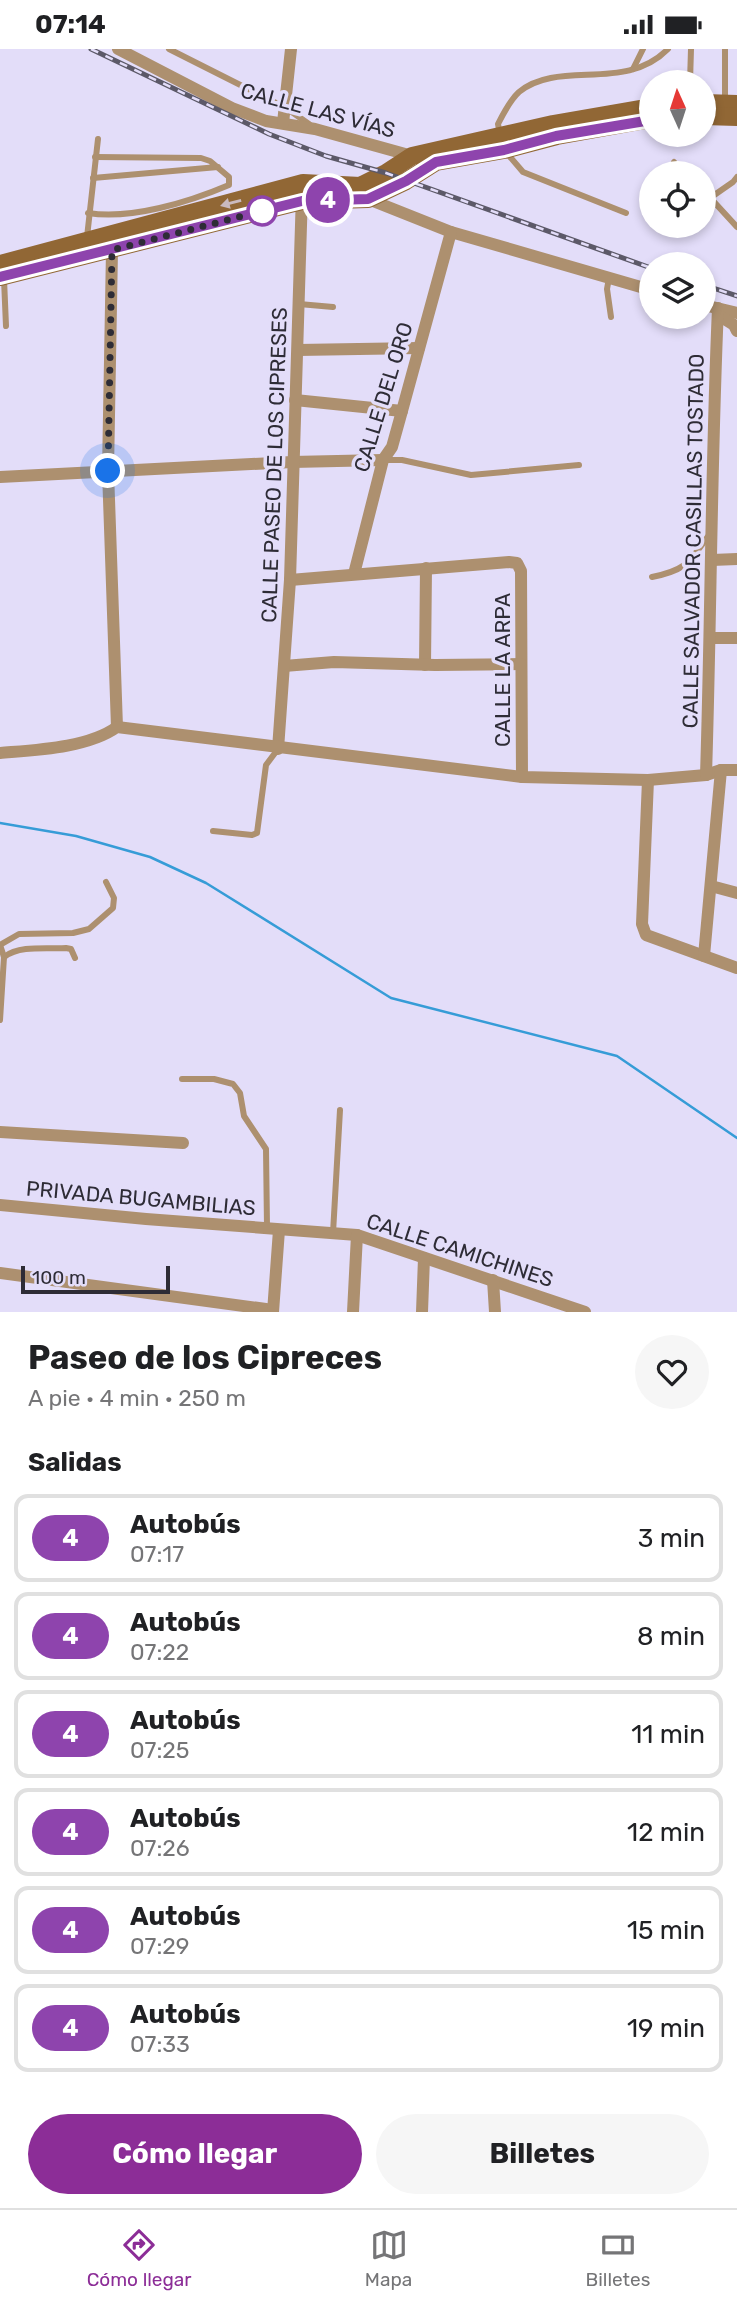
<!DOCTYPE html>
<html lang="es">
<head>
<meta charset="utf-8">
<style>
  :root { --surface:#fff; --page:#f6f6f6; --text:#202124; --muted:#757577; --line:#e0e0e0; --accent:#8c2d97 }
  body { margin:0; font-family:Rubik,sans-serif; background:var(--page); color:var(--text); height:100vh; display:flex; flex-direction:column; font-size:26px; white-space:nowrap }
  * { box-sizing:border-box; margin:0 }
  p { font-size:23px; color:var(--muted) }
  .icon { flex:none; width:38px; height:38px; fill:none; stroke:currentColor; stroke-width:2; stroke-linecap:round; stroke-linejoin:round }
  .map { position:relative; height:1263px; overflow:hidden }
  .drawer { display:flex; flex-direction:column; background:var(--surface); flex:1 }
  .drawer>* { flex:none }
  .badge { padding:0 14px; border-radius:23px; font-size:24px; line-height:46px }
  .needle { width:46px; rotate:357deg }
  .fabs { position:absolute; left:639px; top:21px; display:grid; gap:14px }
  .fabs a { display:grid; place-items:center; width:77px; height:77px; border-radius:50%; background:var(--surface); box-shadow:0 4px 10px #0003; font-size:35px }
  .scale { position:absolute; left:21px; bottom:18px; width:149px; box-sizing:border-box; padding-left:7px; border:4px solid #2e2c36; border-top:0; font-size:19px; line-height:24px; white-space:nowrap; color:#2e2c36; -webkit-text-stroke:5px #e3ddf9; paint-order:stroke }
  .you { position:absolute; width:35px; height:35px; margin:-18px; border:5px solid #fff; border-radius:50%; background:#1a73e8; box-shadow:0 0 0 10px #1a73e833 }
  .map>.badge { position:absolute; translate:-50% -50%; box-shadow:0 0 0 4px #fff }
  h2 { padding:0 28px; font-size:26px; line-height:63px }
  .round { display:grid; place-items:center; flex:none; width:74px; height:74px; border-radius:37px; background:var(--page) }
  .overview { display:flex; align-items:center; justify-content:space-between; height:119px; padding:0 28px }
  h1 { font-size:33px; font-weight:700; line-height:52px }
  .primary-button { display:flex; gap:14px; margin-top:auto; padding:14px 28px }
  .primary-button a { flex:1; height:80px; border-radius:42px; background:var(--accent); color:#fff; font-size:28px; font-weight:700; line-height:80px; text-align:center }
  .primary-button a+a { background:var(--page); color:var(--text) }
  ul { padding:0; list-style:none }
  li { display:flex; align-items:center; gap:21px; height:88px; margin:0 14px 10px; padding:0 14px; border:4px solid var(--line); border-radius:14px }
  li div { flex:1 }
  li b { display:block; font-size:26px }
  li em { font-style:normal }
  li .badge { min-width:77px; font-weight:700; text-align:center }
  .status { display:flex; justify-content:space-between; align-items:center; height:49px; padding:0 35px; background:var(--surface); direction:ltr }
  .status svg { height:19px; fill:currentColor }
  .tab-bar { display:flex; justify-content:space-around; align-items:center; height:98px; border-top:2px solid var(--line); background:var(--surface); font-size:19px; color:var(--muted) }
  .tab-bar a { display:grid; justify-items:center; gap:4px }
  .tab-bar .on { color:var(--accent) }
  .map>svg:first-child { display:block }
</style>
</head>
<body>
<div class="status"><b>07:14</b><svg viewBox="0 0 49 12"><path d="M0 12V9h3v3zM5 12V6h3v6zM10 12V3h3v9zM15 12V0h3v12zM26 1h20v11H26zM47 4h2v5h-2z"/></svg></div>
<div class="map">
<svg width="737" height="1263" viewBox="0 0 737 1263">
  <rect width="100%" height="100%" fill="#e3ddf9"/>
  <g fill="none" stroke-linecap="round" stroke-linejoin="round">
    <polyline stroke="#369cd7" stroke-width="2.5" points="0,774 76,787 150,808 206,834 391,949 617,1007 737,1089"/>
    <g stroke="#ad906f" stroke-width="6">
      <polyline points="169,0 286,59 309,75"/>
      <polyline points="725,0 725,53"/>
      <polyline points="633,20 643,0"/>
      <polyline points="690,33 691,0"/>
      <path d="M500,86L498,75C503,65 510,51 519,43C560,10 625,44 668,0"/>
      <polyline points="505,102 523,123 626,164"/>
      <polyline points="674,113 685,124"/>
      <polyline points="93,129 218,118"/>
      <polyline points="704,142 737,178"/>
      <polyline points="710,149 733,133 737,128"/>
      <path d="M88,164C131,171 189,153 229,136V128L210,112L201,109L95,108"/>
      <polyline points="87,188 98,90"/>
      <polyline points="609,229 607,240 611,268"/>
      <polyline points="4,230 6,277"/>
      <polyline points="299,255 333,258"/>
      <polyline points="384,411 402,411 471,426 579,416"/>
      <path d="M652,528C687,521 689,513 709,486"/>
      <polyline points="213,782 252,786 257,784 266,716 278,700"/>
      <polyline points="0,896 19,885 73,884 89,880 113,859 114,849 106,833"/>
      <polyline points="0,896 4,908 0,971"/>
      <path d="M4,908C20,896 46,900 66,899L71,900L75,909"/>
      <polyline points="182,1030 214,1030 233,1035 240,1044 244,1067 266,1100 267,1178"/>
      <polyline points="333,1184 340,1061"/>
    </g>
    <g stroke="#ad906f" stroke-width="12">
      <polyline points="118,0 232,59 266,72 315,80 416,108"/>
      <polyline points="283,74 291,0"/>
      <polyline points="366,146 368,150 451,183 651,241"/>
      <polyline points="112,201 108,422 117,678"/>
      <polyline points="704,256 737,264"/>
      <polyline points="718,266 734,276 737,282"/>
      <polyline points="298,301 419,299"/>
      <polyline points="295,351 402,362"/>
      <polyline points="0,428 292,413 383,411"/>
      <polyline points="712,511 737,510"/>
      <polyline points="354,525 383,411 392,398 402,362 451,183"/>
      <polyline points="290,531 509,513 517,514 521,522 522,728"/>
      <polyline points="711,589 737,589"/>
      <polyline points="425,616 426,519"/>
      <polyline points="284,617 334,613 435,616 521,615"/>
      <polyline points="278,700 290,531 302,144"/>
      <path d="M0,704C35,701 88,699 117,678L522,728L648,731L706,726L721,721H737"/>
      <path d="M706,726C711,571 711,415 718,259"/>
      <polyline points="648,731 642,875 646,886 737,919"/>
      <polyline points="711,837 737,844"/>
      <polyline points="704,907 721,721"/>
      <polyline points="0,1083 183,1094"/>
      <polyline points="0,1156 146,1170 357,1186 585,1263"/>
      <polyline points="0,1224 273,1261"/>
      <polyline points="493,1231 495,1263"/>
      <polyline points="273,1263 279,1181"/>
      <polyline points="353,1263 357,1186"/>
      <polyline points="422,1263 424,1209"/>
    </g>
    <g stroke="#916735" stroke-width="18">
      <polyline points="704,54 737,55"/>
      <polyline points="704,67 737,68"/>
      <polyline points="0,215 303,134 360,137 386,124 412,107 553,75 651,58"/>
      <polyline points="0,228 302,152 368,150 406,132 436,113 504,101 557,87 651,70"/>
    </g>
    <g stroke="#5c5968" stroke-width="5">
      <g id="rail">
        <polyline points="91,0 269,85 326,107 386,124 651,219"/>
        <polyline points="704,236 737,247"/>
      </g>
    </g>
    <use href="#rail" stroke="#e3ddf9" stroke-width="2.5" stroke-dasharray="8" stroke-linecap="butt"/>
  </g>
  <defs><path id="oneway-solid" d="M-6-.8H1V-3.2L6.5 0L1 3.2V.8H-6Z" transform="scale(1.75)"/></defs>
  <use fill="#cababe" href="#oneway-solid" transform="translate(231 154) rotate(165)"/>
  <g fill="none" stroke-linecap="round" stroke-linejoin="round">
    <g stroke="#fff" stroke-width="16">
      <polyline id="line" points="0,228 302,152 368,150 406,132 436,113 504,101 556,87 651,71"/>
    </g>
    <use href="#line" stroke="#8e44ad" stroke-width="10"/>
    <polyline stroke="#2e2c36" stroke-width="7" stroke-dasharray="0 12.6" points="108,422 112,201 262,162"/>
  </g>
  <circle fill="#fff" stroke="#8e44ad" stroke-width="3.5" cx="262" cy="162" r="14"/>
  <g text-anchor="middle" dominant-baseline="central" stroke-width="7" stroke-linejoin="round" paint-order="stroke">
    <g font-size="21" fill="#2e2c36" stroke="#e3ddf9">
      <text transform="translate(318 61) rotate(15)">CALLE LAS VÍAS</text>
      <text transform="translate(383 348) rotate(-73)">CALLE DEL ORO</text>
      <text transform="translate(274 416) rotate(-88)">CALLE PASEO DE LOS CIPRESES</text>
      <text transform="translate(693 492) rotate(-89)">CALLE SALVADOR CASILLAS TOSTADO</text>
      <text transform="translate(502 621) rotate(-90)">CALLE LA ARPA</text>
      <text transform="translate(141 1149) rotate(5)">PRIVADA BUGAMBILIAS</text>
      <text transform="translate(460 1201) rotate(18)">CALLE CAMICHINES</text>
    </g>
  </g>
</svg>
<div class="fabs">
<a><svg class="needle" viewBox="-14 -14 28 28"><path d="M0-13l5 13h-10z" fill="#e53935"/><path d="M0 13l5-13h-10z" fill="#757577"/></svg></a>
<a><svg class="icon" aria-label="locate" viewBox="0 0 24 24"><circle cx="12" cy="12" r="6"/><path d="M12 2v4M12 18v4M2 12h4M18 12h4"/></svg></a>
<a><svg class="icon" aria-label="layers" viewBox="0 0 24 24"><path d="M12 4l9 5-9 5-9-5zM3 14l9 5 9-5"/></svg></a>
</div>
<div class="scale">100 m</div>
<div class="you" style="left:108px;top:422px"></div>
<b class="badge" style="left:328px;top:151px;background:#8e44ad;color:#fff">4</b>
</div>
<section class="drawer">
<div class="overview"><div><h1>Paseo de los Cipreces</h1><p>A pie · 4 min · 250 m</p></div><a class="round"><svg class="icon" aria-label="heart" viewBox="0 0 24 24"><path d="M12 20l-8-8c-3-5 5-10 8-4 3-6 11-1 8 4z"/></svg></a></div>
<h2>Salidas</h2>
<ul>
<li><span class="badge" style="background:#8e44ad;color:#fff">4</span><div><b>Autobús</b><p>07:17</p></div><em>3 min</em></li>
<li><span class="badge" style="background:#8e44ad;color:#fff">4</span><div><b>Autobús</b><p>07:22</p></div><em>8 min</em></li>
<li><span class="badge" style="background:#8e44ad;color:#fff">4</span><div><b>Autobús</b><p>07:25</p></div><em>11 min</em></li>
<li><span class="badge" style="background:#8e44ad;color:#fff">4</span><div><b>Autobús</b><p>07:26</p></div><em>12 min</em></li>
<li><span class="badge" style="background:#8e44ad;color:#fff">4</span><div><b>Autobús</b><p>07:29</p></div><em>15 min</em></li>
<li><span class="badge" style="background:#8e44ad;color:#fff">4</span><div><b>Autobús</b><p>07:33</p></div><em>19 min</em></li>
</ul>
<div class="primary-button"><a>Cómo llegar</a><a>Billetes</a></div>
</section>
<nav class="tab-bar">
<a class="on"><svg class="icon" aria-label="directions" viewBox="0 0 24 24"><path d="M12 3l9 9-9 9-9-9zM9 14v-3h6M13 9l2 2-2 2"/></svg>Cómo llegar</a>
<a><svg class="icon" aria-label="map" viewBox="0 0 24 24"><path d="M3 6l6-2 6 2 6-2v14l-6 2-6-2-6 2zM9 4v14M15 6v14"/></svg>Mapa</a>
<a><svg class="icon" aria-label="tickets" viewBox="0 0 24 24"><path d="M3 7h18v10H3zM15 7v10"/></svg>Billetes</a>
</nav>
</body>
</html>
